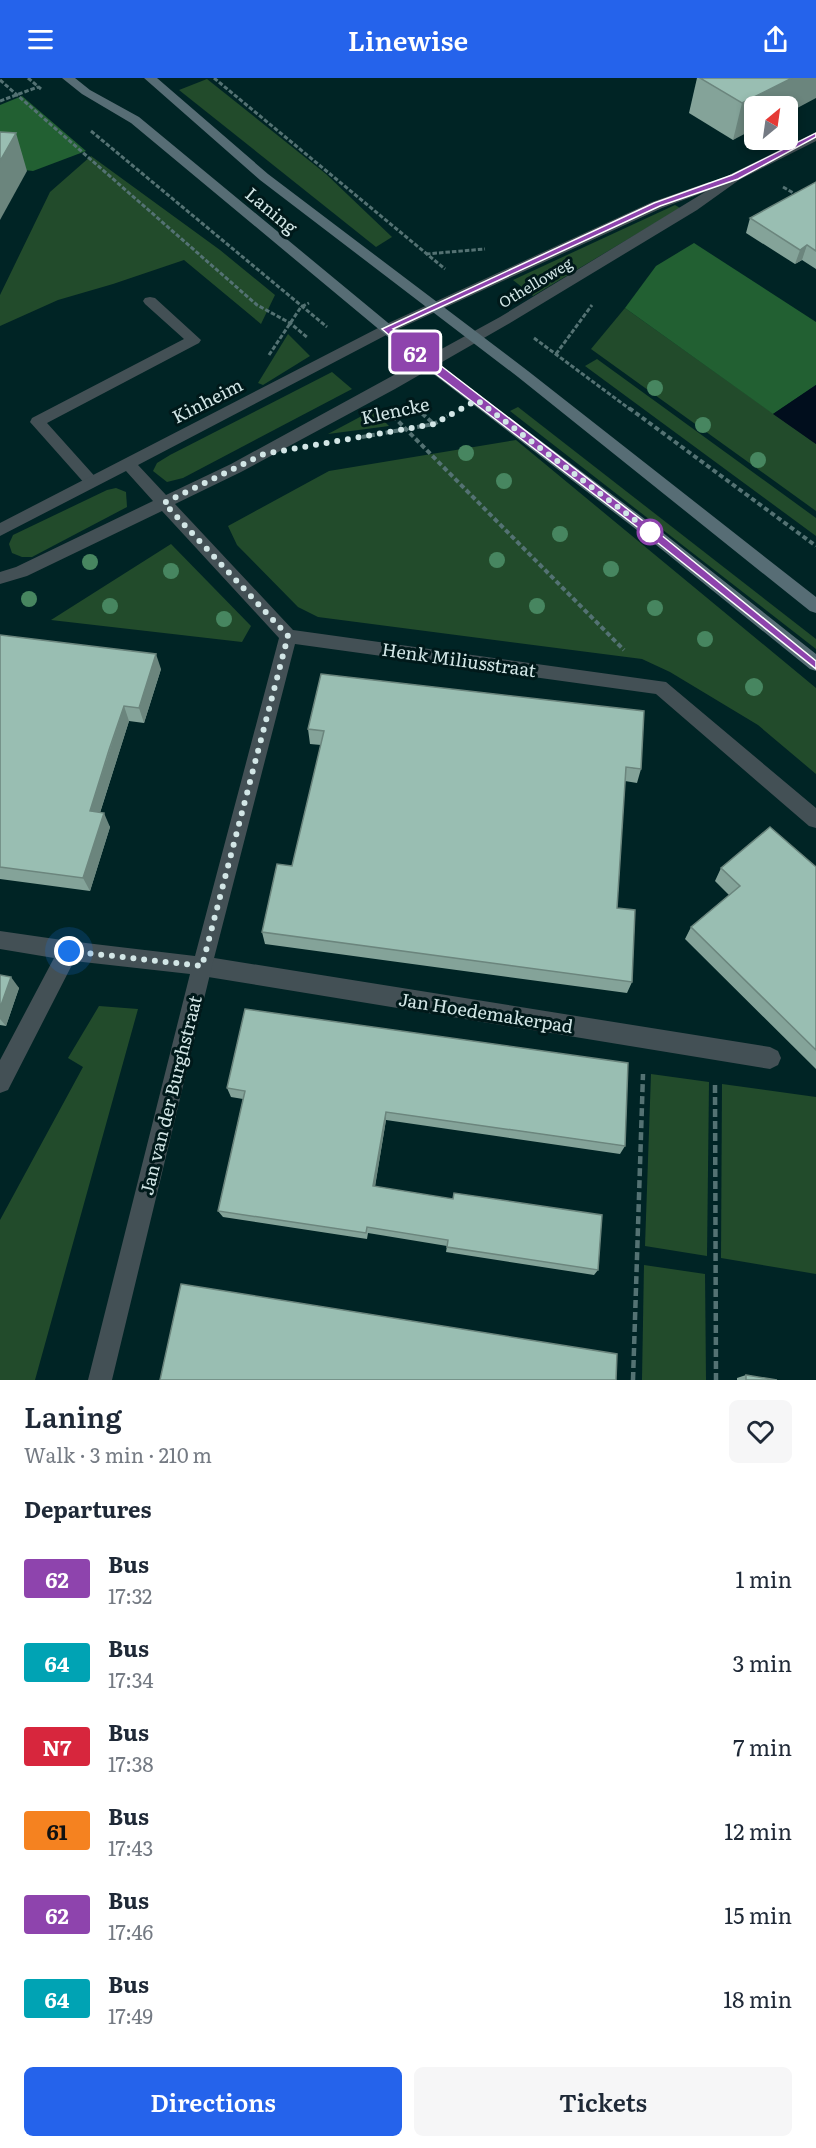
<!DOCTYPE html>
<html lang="en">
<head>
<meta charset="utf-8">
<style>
  :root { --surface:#fff; --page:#f6f6f7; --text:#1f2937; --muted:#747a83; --accent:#2563eb }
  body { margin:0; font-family:Literata,serif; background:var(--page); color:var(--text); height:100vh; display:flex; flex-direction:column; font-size:22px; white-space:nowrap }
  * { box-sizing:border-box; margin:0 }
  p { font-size:20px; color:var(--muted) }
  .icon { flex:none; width:33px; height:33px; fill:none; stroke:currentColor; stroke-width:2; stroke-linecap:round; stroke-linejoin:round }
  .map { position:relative; height:1302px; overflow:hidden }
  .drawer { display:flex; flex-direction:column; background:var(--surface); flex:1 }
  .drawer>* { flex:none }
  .badge { padding:0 12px; border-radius:4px; font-size:21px; line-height:39px }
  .needle { width:39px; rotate:29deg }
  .buttons { position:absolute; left:744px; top:18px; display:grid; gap:12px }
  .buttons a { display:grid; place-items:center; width:54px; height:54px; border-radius:9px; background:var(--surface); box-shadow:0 3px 9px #0003; font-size:30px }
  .you { position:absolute; width:30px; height:30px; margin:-15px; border:4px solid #fff; border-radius:50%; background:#1a73e8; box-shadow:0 0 0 9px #1a73e833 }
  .map>.badge { position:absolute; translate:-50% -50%; box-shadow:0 0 0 3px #fff }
  h2 { padding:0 24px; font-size:22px; line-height:54px }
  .round { display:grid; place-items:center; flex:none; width:63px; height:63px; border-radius:9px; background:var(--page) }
  .overview { display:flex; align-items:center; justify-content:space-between; height:102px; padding:0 24px }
  h1 { font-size:28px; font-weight:600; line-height:45px }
  .action { display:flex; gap:12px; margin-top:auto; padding:12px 24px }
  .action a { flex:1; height:69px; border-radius:9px; background:var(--accent); color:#fff; font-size:24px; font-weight:600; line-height:69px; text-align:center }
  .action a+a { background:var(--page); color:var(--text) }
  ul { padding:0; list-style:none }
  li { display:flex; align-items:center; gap:18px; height:84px; padding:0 24px }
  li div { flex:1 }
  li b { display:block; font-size:22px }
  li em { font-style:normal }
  li .badge { min-width:66px; font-weight:700; text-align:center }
  header { display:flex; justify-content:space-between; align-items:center; height:78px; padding:0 24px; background:var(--accent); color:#fff; font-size:27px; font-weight:600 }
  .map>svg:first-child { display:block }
</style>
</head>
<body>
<header><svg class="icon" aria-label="menu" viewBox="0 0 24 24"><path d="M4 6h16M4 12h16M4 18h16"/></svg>Linewise<svg class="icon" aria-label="share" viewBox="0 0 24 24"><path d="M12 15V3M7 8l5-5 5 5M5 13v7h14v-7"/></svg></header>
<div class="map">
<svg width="816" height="1302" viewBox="0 0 816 1302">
  <rect width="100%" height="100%" fill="#002425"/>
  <g fill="#224b2b">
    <polygon points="207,1 326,96 392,159 376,169 179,12"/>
    <polygon points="91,78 220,172 275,217 261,246 184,182 113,206 58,222 0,248 0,217 50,114"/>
    <polygon points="675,127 680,130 533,218 513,202"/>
    <polygon points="625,230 816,366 816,433 591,271"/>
    <polygon points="288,256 310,278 263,307 258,305"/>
    <polygon points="597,281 816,440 816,458 585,288"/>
    <polygon points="332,294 352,311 183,400 167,404 153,393 157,385 170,377"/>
    <polygon points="518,329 816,561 816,571 510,333"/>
    <polygon points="373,332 389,348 328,356"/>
    <polygon points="516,362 816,610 816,696 758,647 670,594 642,581 318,539 298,529 237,467 228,448 329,393"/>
    <polygon points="116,410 126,414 127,429 32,479 22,479 12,475 9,466 13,457 107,412"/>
    <polygon points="171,466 251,548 242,564 51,542"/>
    <polygon points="99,928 138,931 35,1302 0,1302 0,1142 83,989 68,980"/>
    <polygon points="651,996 709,1004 707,1178 645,1168"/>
    <polygon points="722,1006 816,1019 816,1196 721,1180"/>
    <polygon points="644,1187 705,1196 706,1302 642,1302"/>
  </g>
  <g fill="#226032">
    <polygon points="22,18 86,73 33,93 0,89 0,27"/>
    <polygon points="694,165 816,244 816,307 773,336 625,230 656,188"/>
  </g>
  <polygon fill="#010e1d" points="816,307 816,366 773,336"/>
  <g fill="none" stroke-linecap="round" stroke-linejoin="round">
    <g stroke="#547273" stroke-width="3" stroke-dasharray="4.5 2" stroke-linecap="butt">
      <polyline points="28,0 41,11"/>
      <polyline points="214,0 445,191"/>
      <polyline points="0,2 257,227 290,245 308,260"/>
      <polyline points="0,23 38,9"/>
      <polyline points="91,53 327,249"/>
      <polyline points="783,109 797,117"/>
      <polyline points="426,176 485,171"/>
      <polyline points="534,260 631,332"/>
      <polyline points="556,276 592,227"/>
      <polyline points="269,277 301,229 309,225"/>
      <polyline points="415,329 418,332"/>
    </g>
    <g stroke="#547273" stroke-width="4" stroke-dasharray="5 3" stroke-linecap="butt">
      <polyline points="416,330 434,346"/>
      <polyline points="629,330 816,468"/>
      <polyline points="393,338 624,572"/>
      <polyline points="362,359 434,346 447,338"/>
    </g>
    <g stroke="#547273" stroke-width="4.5" stroke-dasharray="8 4" stroke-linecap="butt">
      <polyline points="715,1007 716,1302"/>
      <polyline points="633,1302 643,996"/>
    </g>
    <polygon fill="#435055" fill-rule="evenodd" points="150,219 155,220 201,262 199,265 47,345 99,403 96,407 86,407 30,344 32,340 184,261 145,226 143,223 145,220"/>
    <polygon fill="#435055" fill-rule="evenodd" points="202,878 770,969 778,973 781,980 778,987 770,991 202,898 195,895 192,888 195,881"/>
    <path fill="#435055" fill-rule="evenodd" d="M816,54V63L739,102L697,132L510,245L395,311L241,394L175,426L293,552L666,604L816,730V750L809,748L656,616L295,566L212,888L112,1302H88L190,896L74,883L8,1012L0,1015V982L54,880L0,871V853L69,863L195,878L279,560L162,433L27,498L0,506V494L16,489L153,423L126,393L0,458V445L382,248L652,124L709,104L718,105L731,96ZM705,114L500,239L231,386L166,417L138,387L392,254L662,130Z"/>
    <g fill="#576d75" fill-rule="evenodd">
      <polygon points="62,0 75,0 90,12 139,39 433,282 662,454 816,576 816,593 810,591 650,462 423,288 131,45 82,16"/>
      <polygon points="144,0 157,0 268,96 528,293 816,519 816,535 810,533 518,299 260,102"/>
    </g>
  </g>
  <g fill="#478660">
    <circle cx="655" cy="310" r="8"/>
    <circle cx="703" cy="347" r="8"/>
    <circle cx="466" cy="375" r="8"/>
    <circle cx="758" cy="382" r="8"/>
    <circle cx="504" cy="403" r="8"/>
    <circle cx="560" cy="456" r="8"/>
    <circle cx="497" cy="482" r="8"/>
    <circle cx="90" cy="484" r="8"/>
    <circle cx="611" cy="491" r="8"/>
    <circle cx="171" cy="493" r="8"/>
    <circle cx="29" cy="521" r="8"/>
    <circle cx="110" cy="528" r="8"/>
    <circle cx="537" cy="528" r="8"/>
    <circle cx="655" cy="530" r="8"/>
    <circle cx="224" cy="541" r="8"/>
    <circle cx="705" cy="561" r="8"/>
    <circle cx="754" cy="609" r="9"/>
  </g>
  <g fill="#84a399">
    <polygon points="697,0 816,0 733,62 689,35"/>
    <polygon points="816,104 816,191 802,182 795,186 746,155 750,140"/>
    <polygon points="0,557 161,591 144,645 129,643 100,735 110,749 90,813 0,801"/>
    <polygon points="308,651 641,691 637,705 625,703 617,830 632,904 627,915 265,866 262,854 292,788 321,667 310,666"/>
    <polygon points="816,789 816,991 685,861 691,849 729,817 715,803 721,790"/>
    <polygon points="0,897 19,910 6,948 0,947"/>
    <polygon points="227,1010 625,1068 620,1076 386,1042 375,1108 598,1192 594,1197 446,1174 447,1168 368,1155 367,1161 223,1139 218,1133 243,1021 231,1019"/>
    <polygon points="746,1297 777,1302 737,1302 737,1300"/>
  </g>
  <g fill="#6b857d">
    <polygon points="792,0 816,0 816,20 788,35 788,28 754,28 754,51 733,62 742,25"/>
    <polygon points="16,55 27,93 0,142 0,83"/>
    <polygon points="807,167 802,182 795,186 800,172"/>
    <polygon points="156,576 161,591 144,645 139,630"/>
    <polygon points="124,628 129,643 96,747 90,733"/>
    <polygon points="104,735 110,749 90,813 83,800"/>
    <polygon points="11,899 19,910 6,948 0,941 0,930"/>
    <polygon points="386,1034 386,1042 374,1115 373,1108"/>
  </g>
  <g fill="#99beb2" stroke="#6b857d" stroke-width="1.5">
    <polygon points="700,0 792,0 742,25"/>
    <polygon points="0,54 16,55 0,83"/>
    <polygon points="816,104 816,173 807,167 800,172 750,140"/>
    <polygon points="0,557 156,576 139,630 124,628 109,672 90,733 104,735 83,800 0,789"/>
    <polygon points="321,596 644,633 641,691 626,689 617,830 635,832 632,904 262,854 277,786 292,788 324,653 308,651"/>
    <polygon points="770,749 816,789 816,972 691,849 740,808 721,790"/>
    <polygon points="0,897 11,899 0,930"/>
    <polygon points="245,931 628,985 625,1068 386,1034 373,1108 453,1121 454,1115 602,1137 598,1192 447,1169 448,1162 367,1149 366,1155 218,1133 245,1013 227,1010"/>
    <polygon points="181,1206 617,1276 616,1302 160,1302"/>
    <polygon points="746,1297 777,1302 746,1302"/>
  </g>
  <polygon fill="#8e44ad" stroke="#fff" stroke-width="1.5" points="816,55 816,59 738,101 660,128 393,251 660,456 816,583 816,591 653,461 424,287 382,251 654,125 732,97"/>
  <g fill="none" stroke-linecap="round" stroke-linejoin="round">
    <polyline stroke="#d2e6e6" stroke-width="6" stroke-dasharray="0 10.8" points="69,873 202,888 288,558 164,425 264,376 434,346 477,322 656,458 650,454"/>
  </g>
  <circle fill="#fff" stroke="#8e44ad" stroke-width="3" cx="650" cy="454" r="12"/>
  <g text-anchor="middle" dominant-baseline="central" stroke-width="6" stroke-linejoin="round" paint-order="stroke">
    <g font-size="15" fill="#d2e6e6" stroke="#00191a">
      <text transform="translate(535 204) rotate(-31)">Othelloweg</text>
    </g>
    <g font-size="18" fill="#d2e6e6" stroke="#00191a">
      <text transform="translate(272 132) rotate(40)">Laning</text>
      <text transform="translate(207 322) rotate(-27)">Kinheim</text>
      <text transform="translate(395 332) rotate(-12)">Klencke</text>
      <text transform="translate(459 581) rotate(8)">Henk Miliusstraat</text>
      <text transform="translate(486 934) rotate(9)">Jan Hoedemakerpad</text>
      <text transform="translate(170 1017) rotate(-76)">Jan van der Burghstraat</text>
    </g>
  </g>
</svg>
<div class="buttons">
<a><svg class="needle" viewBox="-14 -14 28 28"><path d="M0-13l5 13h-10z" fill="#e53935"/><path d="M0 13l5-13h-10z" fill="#747a83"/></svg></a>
</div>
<div class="you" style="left:69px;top:873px"></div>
<b class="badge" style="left:415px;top:274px;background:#8e44ad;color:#fff">62</b>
</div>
<section class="drawer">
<div class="overview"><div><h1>Laning</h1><p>Walk · 3 min · 210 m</p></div><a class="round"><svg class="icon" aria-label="heart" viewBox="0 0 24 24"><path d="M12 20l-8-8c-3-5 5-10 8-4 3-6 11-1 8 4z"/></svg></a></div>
<h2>Departures</h2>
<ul>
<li><span class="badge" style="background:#8e44ad;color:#fff">62</span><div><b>Bus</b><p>17:32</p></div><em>1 min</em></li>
<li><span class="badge" style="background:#00a3b4;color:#fff">64</span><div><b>Bus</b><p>17:34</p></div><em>3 min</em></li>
<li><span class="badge" style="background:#d7263d;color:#fff">N7</span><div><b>Bus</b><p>17:38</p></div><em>7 min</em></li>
<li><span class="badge" style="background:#f58220;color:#111">61</span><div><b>Bus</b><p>17:43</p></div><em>12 min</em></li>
<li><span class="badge" style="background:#8e44ad;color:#fff">62</span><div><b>Bus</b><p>17:46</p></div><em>15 min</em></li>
<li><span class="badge" style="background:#00a3b4;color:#fff">64</span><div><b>Bus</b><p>17:49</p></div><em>18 min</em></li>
</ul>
<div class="action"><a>Directions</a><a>Tickets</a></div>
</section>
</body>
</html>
